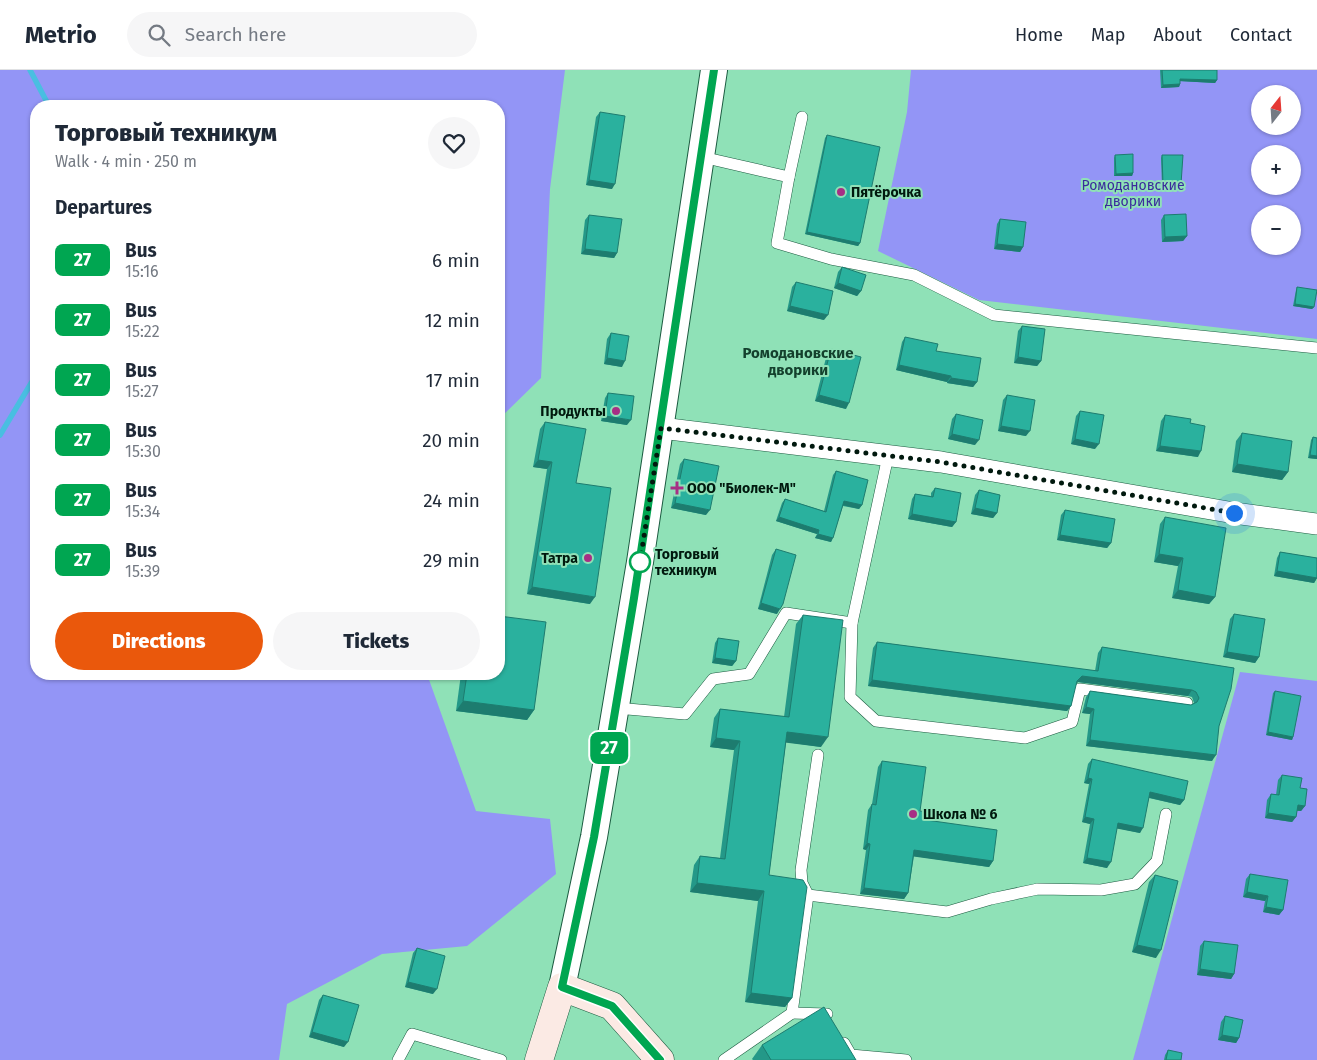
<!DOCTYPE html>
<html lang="en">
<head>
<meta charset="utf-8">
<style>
  :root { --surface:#fff; --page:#f6f6f7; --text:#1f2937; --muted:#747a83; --line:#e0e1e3; --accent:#ea580c }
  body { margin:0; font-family:"Fira Sans",sans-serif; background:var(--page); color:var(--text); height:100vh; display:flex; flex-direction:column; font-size:19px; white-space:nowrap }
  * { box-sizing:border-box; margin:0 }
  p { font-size:16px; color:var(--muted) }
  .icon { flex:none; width:28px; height:28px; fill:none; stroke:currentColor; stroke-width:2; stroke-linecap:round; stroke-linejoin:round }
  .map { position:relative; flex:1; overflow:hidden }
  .sheet { position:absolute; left:30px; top:30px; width:475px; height:580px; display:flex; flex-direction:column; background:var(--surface); border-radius:20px; box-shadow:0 1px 4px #0004 }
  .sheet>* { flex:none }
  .badge { padding:0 10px; border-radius:8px; font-size:18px; line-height:32px }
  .needle { width:32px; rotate:17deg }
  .controls { position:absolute; left:1251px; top:15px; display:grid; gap:10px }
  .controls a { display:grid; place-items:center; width:50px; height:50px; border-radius:50%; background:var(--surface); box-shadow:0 1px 4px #0004; font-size:25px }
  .you { position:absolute; width:25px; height:25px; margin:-12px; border:4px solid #fff; border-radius:50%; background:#1a73e8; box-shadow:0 0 0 8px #1a73e833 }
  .map>.badge { position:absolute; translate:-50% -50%; box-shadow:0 0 0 2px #fff }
  h2 { padding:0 25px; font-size:19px; line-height:45px }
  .round { display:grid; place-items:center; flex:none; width:52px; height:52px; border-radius:26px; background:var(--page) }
  .headline { display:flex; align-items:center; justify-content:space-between; height:85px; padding:0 25px }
  h1 { font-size:24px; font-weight:800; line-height:38px }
  .button { display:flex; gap:10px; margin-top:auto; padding:10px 25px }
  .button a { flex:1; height:58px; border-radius:30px; background:var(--accent); color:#fff; font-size:20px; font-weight:800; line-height:58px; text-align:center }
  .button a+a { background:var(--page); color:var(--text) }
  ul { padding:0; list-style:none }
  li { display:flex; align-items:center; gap:15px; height:60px; padding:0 25px }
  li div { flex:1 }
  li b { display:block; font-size:19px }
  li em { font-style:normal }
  li .badge { min-width:55px; font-weight:700; text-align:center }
  header { display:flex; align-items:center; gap:30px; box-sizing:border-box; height:70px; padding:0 25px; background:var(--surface); border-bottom:1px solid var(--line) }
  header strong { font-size:24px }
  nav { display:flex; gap:28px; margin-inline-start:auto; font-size:18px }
  .search { width:350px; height:45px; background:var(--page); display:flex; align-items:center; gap:12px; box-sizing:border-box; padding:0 18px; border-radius:28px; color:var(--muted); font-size:19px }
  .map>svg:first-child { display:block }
</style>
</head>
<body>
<header>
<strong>Metrio</strong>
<div class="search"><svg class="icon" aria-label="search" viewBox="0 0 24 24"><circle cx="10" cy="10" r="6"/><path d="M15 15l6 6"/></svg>Search here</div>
<nav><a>Home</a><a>Map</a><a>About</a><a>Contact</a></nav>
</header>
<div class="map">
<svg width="1317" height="990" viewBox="0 0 1317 990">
  <rect width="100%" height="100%" fill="#8fe1b7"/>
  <g fill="#9395f6" fill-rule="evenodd">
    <polygon points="0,0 565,0 550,119 541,308 499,349 499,36 36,36 36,604 427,604 476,741 550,749 556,804 467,876 382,884 287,934 279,990 0,990"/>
    <path d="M911,0H1317V269L979,230L878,181L907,42ZM1260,24H1292V56H1260ZM1260,84H1292V116H1260ZM1260,144H1292V176H1260Z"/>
    <polygon points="1240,602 1317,611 1317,990 1133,990"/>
  </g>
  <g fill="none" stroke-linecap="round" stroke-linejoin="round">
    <g stroke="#49bee1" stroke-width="5.5">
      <polyline points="30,0 49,36"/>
      <polyline points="0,365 36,305"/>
    </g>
    <g stroke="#1b5b40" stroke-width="12">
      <g id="service">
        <polyline points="702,87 789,107 777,173 831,189 914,205 994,245 1317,278"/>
        <polyline points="789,107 802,47"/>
        <polyline points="888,386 852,553 850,627 876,651 1025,668 1072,652 1080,619 1187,633"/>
        <polyline points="616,638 685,644 713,609 749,604 786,543 852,553"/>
        <polyline points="808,825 947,842 991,829 1038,819 1101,820 1135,814 1157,791 1166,744"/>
        <polyline points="792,943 827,944"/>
        <polyline points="844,973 851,985 906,990"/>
        <polyline points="398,990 412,964 501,990"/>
        <polyline points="724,990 792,943 808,825 802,813 801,800 818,685"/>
      </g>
    </g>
    <g stroke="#1b5b40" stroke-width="22">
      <polyline id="minor" points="661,358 941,392 1234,443 1317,454"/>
    </g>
    <g stroke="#1b5b40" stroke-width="28">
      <polyline id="tertiary" points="562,917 594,767 640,492 714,0"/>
    </g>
    <g stroke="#1b5b40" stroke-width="29">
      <polyline id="secondary" points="539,990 562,917 612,936 660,990"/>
    </g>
    <use href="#service" stroke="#fff" stroke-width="11"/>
    <use href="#minor" stroke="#fff" stroke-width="21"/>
    <use href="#tertiary" stroke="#fff" stroke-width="26"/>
    <use href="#secondary" stroke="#fbeae4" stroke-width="28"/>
  </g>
  <g fill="#249888">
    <polygon points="1160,0 1217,0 1217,10 1215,13 1180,11 1180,14 1179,17 1161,18"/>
    <polygon points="600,42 612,119 586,115 596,47"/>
    <polygon points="827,65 860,173 858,176 805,164 825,68"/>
    <polygon points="1115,85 1133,103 1132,106 1114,106 1114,88"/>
    <polygon points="1162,85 1179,116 1162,116 1161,88"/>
    <polygon points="589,145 617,183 614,188 581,184 585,150"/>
    <polygon points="1164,145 1187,166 1183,171 1162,172 1161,150"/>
    <polygon points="1000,149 1023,177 1020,182 994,179 997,154"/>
    <polygon points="842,197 861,221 857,226 834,218 838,202"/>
    <polygon points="796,212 824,250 787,241 792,217"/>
    <polygon points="1297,217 1314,237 1312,239 1293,236 1296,220"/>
    <polygon points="1022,256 1041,291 1037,296 1014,293 1018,261"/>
    <polygon points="611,263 622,297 604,294 607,269"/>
    <polygon points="905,267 936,281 977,312 973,317 947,313 947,312 896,300 902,272"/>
    <polygon points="831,279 846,339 815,331 827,284"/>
    <polygon points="608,323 627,355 601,351 605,328"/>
    <polygon points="1007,325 1026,366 998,361 1003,330"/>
    <polygon points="1080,341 1095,379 1071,374 1076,346"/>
    <polygon points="956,344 975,375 948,369 952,349"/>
    <polygon points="1165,345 1190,353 1198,387 1156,381 1161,351"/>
    <polygon points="545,352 576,413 590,534 527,524 547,399 533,397 540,359"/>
    <polygon points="1242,363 1288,402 1282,410 1232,402 1236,371"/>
    <polygon points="1313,367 1317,368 1317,389 1308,388 1311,370"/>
    <polygon points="684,389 706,445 671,438 680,394"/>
    <polygon points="836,401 862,435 859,439 843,436 831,472 815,468 817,464 776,451 782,433 785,429 824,441 833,405"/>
    <polygon points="935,418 956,452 952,457 908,449 912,429 915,424 931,426 931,423"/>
    <polygon points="979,420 997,443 993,448 971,444 975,425"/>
    <polygon points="1065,440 1111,473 1107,478 1057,470 1061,445"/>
    <polygon points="1165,447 1215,527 1209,534 1172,528 1178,496 1154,492 1160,454"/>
    <polygon points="776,479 777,544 758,539 772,485"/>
    <polygon points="1280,482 1317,488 1317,508 1314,513 1274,506 1277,488"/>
    <polygon points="1234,544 1259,587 1255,593 1223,587 1230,549"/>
    <polygon points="803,545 821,677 786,672 769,805 792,928 785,937 745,932 758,831 690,822 694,795 700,786 720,788 734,680 710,677 714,648 720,639 784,647 796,554"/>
    <polygon points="718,568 736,591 732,596 712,593 715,573"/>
    <polygon points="877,572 1095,601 1098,583 1102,577 1234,598 1219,656 1212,691 1086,676 1090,644 1082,643 1086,627 1090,621 1191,635 1194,633 1192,627 1188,626 1078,612 1076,613 1071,636 1067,641 868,616 873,578"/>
    <polygon points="461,604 499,604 534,640 527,650 456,641"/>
    <polygon points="1275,621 1293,667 1292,670 1266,665 1273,623"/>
    <polygon points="1092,689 1184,730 1180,735 1149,728 1140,763 1117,758 1107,798 1083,793 1090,754 1082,752 1089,714 1084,713 1088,694"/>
    <polygon points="882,691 920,741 926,750 993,791 989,797 914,786 908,823 904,829 860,824 866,780 863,779 868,740 872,734 878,697"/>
    <polygon points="1282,705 1300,718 1305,736 1301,741 1297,741 1296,747 1292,752 1265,748 1267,730 1271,724 1276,725 1278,710"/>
    <polygon points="1250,804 1283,840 1279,845 1263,842 1265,831 1243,827 1246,809"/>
    <polygon points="1155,805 1156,888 1132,882 1149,812"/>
    <polygon points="1204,871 1234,904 1231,909 1197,905 1200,876"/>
    <polygon points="417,878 433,924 405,917 413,883"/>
    <polygon points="323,925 344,977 309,967 319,930"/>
    <polygon points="1225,946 1239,968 1236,973 1218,970 1221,952"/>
    <polygon points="762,975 856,990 753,990 752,989"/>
    <polygon points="1168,980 1181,990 1164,990 1165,985"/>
  </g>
  <g fill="#1d7c6f">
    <polygon points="1180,9 1217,10 1215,13 1178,11"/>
    <polygon points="1180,14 1179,17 1161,18 1163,15"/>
    <polygon points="1133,103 1132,106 1114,106 1116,104"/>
    <polygon points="589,110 615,114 612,119 586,115"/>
    <polygon points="1163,114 1181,114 1179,116 1162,116"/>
    <polygon points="807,162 860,173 858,176 805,164"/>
    <polygon points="1187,166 1183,171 1162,172 1165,167"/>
    <polygon points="997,174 1023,177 1020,182 994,179"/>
    <polygon points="585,179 617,183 614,188 581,184"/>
    <polygon points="838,213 861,221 857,226 834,218"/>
    <polygon points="1295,234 1314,237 1312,239 1293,236"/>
    <polygon points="790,236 828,245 824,250 787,241"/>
    <polygon points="1018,287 1041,291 1037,296 1014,293"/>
    <polygon points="607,288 625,291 622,297 604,294"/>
    <polygon points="899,295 951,306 947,312 896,300"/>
    <polygon points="951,308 977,312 973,317 947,313"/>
    <polygon points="819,325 849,333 846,339 815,331"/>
    <polygon points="605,346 631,350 627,355 601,351"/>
    <polygon points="1001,356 1030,361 1026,366 998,361"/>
    <polygon points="952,364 979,370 975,375 948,369"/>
    <polygon points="1075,369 1099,374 1095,379 1071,374"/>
    <polygon points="1160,376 1201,381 1198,387 1156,381"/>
    <polygon points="1310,385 1317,386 1317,389 1308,388"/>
    <polygon points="538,390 552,392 547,399 533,397"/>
    <polygon points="1237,394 1288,402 1282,410 1232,402"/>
    <polygon points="844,431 862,435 859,439 842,435"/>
    <polygon points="675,433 710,440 706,445 671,438"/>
    <polygon points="975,438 997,443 993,448 971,444"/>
    <polygon points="912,444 956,452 952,457 908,449"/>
    <polygon points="779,447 819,460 817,464 776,451"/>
    <polygon points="818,464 833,468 831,472 815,468"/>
    <polygon points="1060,465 1111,473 1107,478 1057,470"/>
    <polygon points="1159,484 1183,488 1178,496 1154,492"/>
    <polygon points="1277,501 1317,508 1314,513 1274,506"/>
    <polygon points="532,517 595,527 590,534 527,524"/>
    <polygon points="1178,520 1215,527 1209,534 1172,528"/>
    <polygon points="761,533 780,539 777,544 758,539"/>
    <polygon points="1227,582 1259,587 1255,593 1223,587"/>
    <polygon points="715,588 736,591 732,596 712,593"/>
    <polygon points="1082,606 1192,620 1188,626 1078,612 1073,617"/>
    <polygon points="872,610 1071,636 1067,641 868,616"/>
    <polygon points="463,631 534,640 527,650 456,641"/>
    <polygon points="1086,637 1094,639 1090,644 1082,643"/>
    <polygon points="787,662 828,667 821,677 781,672"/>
    <polygon points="1268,662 1293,667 1292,670 1266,665"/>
    <polygon points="716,668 740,671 734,680 710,677"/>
    <polygon points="1090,670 1216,685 1212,691 1086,676"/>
    <polygon points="1088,708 1092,709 1089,714 1084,713"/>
    <polygon points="1150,722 1184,730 1180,735 1146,727"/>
    <polygon points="1298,735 1305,736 1301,741 1294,740"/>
    <polygon points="1268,743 1296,747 1292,752 1265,748"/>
    <polygon points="1085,747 1094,749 1090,754 1082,752"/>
    <polygon points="1118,753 1143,758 1140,763 1114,758"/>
    <polygon points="867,773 870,774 866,780 863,779"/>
    <polygon points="914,780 993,791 989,797 910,786"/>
    <polygon points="1087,788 1111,792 1107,798 1083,793"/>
    <polygon points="697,813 764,821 758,831 690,822"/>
    <polygon points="864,818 908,823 904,829 860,824"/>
    <polygon points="1247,822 1268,826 1265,831 1243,827"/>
    <polygon points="1266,837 1283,840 1279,845 1263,842"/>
    <polygon points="1137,875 1161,880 1156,888 1132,882"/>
    <polygon points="1200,899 1234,904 1231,909 1197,905"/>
    <polygon points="408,912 437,919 433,924 405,917"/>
    <polygon points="751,923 792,928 785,937 745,932"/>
    <polygon points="312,962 348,972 344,977 309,967"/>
    <polygon points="1222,965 1239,968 1236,973 1218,970"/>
  </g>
  <g fill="#2ab19e" stroke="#1d7c6f">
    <polygon points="1162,0 1217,0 1217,10 1180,9 1180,14 1163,15"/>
    <polygon points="600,42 625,46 615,114 589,110"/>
    <polygon points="827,65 880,77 860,173 807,162"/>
    <polygon points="1133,84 1133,103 1116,104 1115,85"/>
    <polygon points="1162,85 1183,85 1181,114 1163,114"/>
    <polygon points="1186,144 1187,166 1165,167 1164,145"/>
    <polygon points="589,145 622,149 617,183 585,179"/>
    <polygon points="1000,149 1026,152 1023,177 997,174"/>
    <polygon points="842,197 866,205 861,221 838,213"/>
    <polygon points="796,212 833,221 828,245 790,236"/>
    <polygon points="1297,217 1317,220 1314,237 1295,234"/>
    <polygon points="1022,256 1045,259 1041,291 1018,287"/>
    <polygon points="611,263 629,266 625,291 607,288"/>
    <polygon points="905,267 938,274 936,281 981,288 977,312 951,308 951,306 899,295"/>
    <polygon points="831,279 861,287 849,333 819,325"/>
    <polygon points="608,323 634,326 631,350 605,346"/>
    <polygon points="1007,325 1035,330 1030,361 1001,356"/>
    <polygon points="1080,341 1104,345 1099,374 1075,369"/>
    <polygon points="956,344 983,350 979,370 952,364"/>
    <polygon points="1165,345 1191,349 1190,353 1205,356 1201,381 1160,376"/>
    <polygon points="545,352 586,359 576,413 611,418 595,527 532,517 552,392 538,390"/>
    <polygon points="1242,363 1292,371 1288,402 1237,394"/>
    <polygon points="1313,367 1317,368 1317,386 1310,385"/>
    <polygon points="684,389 719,396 710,440 675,433"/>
    <polygon points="836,401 868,410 862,435 844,431 833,468 818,464 819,460 779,447 785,429 826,442"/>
    <polygon points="935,418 961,423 956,452 912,444 915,424 933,427"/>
    <polygon points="979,420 1000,425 997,443 975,438"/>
    <polygon points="1065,440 1115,449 1111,473 1060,465"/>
    <polygon points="1165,447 1226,458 1215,527 1178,520 1183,488 1159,484"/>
    <polygon points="776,479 796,485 783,534 780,539 761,533"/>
    <polygon points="1280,482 1317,488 1317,508 1277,501"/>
    <polygon points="1234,544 1265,549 1259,587 1227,582"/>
    <polygon points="803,545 843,550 828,667 787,662 769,805 803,810 807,817 792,928 751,923 764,821 697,813 700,786 725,789 740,671 716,668 720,639 789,647"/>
    <polygon points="499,546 546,552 534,640 463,631 467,604 499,604"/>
    <polygon points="718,568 739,571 736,591 715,588"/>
    <polygon points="877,572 1098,601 1102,577 1234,598 1231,619 1219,656 1216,685 1090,670 1094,639 1086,637 1090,621 1191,635 1197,632 1199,628 1196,622 1192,620 1082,606 1077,611 1071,636 872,610"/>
    <polygon points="1275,621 1301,626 1293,667 1268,662"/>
    <polygon points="1092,689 1188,711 1184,730 1150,722 1143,758 1118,753 1111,792 1087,788 1094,749 1085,747 1092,709 1088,708"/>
    <polygon points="882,691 926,697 920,741 927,742 926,750 997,760 993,791 914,780 908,823 864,818 870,774 867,773 872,734 876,735"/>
    <polygon points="1282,705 1302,708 1300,718 1307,719 1305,736 1298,735 1296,747 1268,743 1271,724 1279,725"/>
    <polygon points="1250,804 1288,810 1283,840 1266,837 1268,826 1247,822"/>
    <polygon points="1155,805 1178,811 1161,880 1137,875"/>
    <polygon points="1204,871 1238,875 1234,904 1200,899"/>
    <polygon points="417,878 445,886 437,919 408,912"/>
    <polygon points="323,925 359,935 348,972 312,962"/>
    <polygon points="824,937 856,990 771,990 762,975"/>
    <polygon points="1225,946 1243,950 1239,968 1222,965"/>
    <polygon points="1168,980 1182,983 1181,990 1166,990"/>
  </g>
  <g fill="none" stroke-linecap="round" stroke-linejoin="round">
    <g stroke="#fff" stroke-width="11">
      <polyline id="line" points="660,990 612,936 562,917 594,767 634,528 714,0"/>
    </g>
    <use href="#line" stroke="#00a651" stroke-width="8"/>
    <polyline stroke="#01190e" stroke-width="5" stroke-dasharray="0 9" points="640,492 661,358 941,392 1234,443"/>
  </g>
  <g fill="#a72f85" stroke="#8fe1b7" stroke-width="2">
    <circle cx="841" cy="122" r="5"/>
    <circle cx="616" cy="341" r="5"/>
    <path d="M674.5 410.5h5v5h5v5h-5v5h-5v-5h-5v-5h5z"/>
    <circle cx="588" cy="488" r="5"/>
    <circle cx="913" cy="744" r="5"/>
  </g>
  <circle fill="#fff" stroke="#00a651" stroke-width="2.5" cx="640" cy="492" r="10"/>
  <g text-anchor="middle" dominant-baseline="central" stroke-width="4" stroke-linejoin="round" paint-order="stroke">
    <g font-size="14" fill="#3b2b9c" stroke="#8fe1b7">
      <text x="1133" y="115">Ромодановские<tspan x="1133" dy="16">дворики</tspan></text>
    </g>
    <g font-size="14" font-weight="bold" fill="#01190e" stroke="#8fe1b7" text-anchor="start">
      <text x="851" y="122">Пятёрочка</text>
      <text x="606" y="341" text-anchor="end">Продукты</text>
      <text x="687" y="418">ООО "Биолек-М"</text>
      <text x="578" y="488" text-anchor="end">Татра</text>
      <text x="923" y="744">Школа № 6</text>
    </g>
    <g font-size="14" font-weight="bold" fill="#01190e" stroke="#8fe1b7" text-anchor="start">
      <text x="655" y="484">Торговый<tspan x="655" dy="16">техникум</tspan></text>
    </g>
    <g font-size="15" font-weight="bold" fill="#14402d" stroke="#8fe1b7">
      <text x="798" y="283">Ромодановские<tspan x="798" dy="17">дворики</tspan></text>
    </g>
  </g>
</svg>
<div class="controls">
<a><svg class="needle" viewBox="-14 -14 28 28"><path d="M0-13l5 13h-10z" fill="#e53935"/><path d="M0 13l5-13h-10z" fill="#747a83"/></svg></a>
<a>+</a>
<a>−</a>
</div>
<div class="you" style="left:1234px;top:443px"></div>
<b class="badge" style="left:609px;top:678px;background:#00a651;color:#fff">27</b>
<section class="sheet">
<div class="headline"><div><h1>Торговый техникум</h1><p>Walk · 4 min · 250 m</p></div><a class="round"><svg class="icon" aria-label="heart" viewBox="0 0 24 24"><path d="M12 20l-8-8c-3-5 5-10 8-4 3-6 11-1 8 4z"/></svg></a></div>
<h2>Departures</h2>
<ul>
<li><span class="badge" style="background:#00a651;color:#fff">27</span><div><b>Bus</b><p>15:16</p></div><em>6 min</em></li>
<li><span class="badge" style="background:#00a651;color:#fff">27</span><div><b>Bus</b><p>15:22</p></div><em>12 min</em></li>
<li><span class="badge" style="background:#00a651;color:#fff">27</span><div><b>Bus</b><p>15:27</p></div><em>17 min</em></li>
<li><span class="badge" style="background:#00a651;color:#fff">27</span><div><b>Bus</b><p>15:30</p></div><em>20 min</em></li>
<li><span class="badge" style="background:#00a651;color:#fff">27</span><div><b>Bus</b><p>15:34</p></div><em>24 min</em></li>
<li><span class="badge" style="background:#00a651;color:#fff">27</span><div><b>Bus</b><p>15:39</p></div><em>29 min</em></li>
</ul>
<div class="button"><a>Directions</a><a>Tickets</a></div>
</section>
</div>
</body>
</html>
